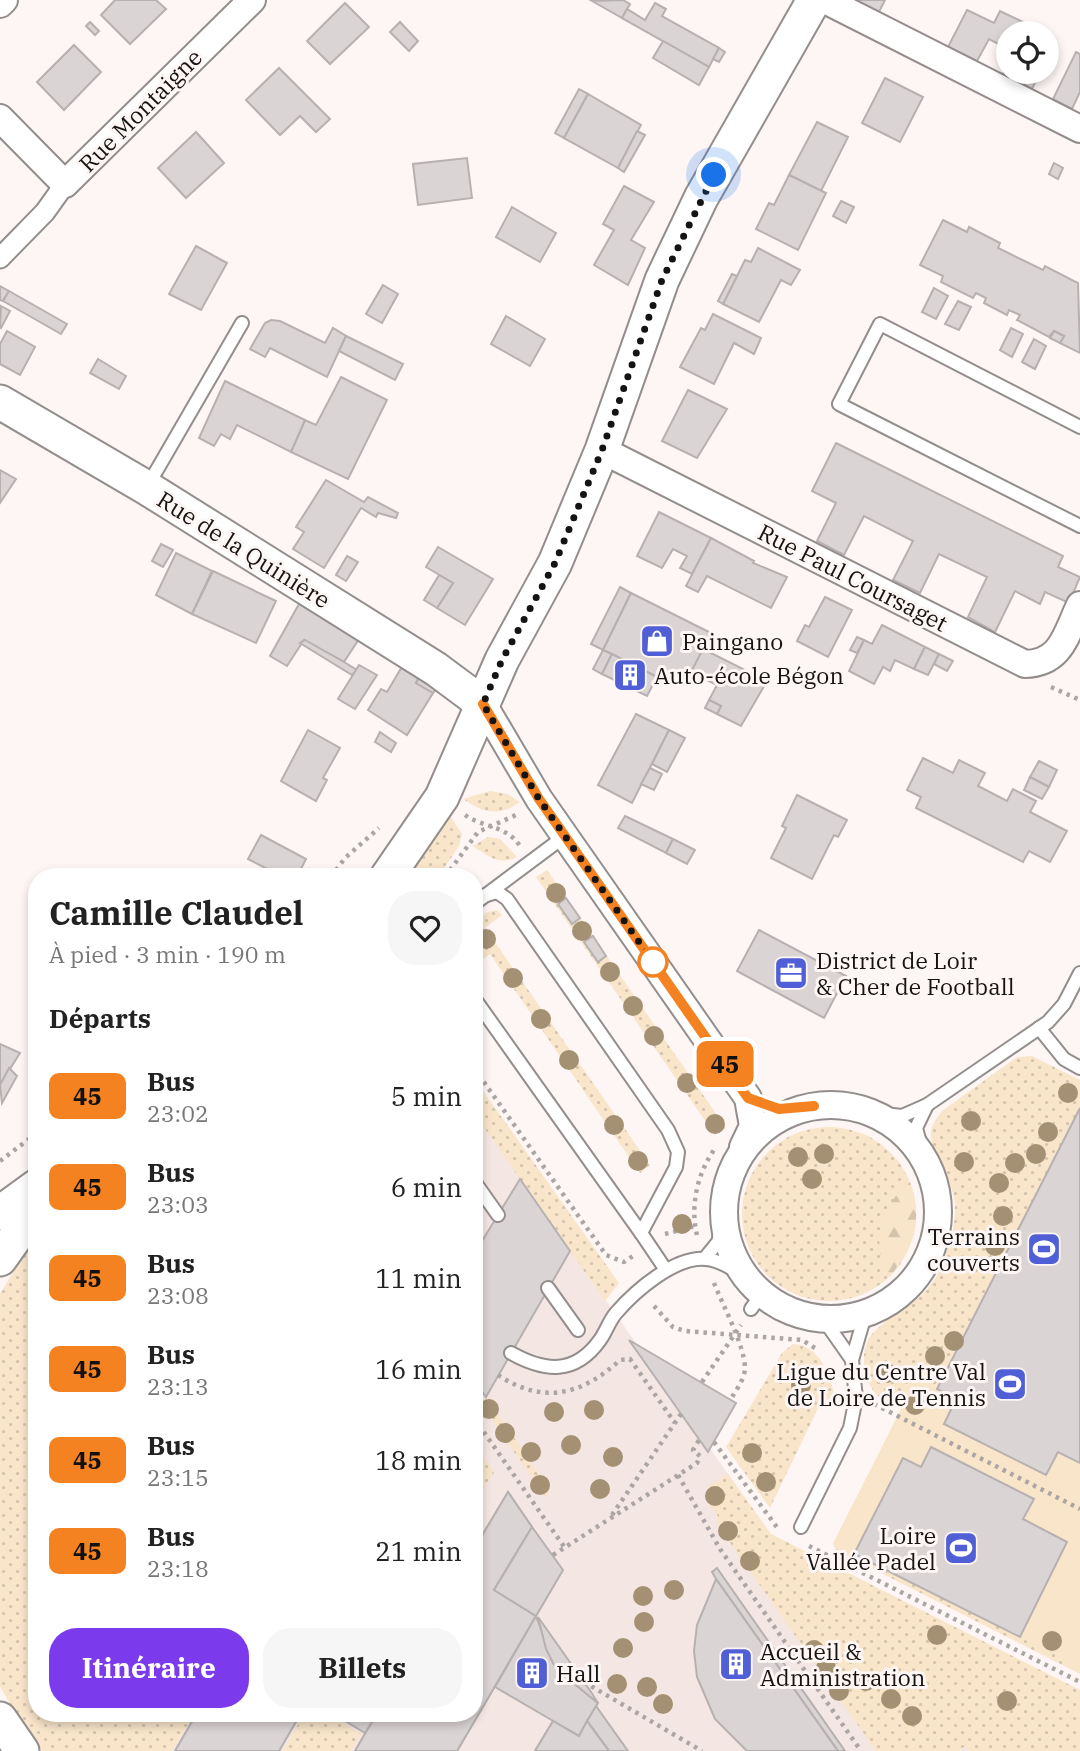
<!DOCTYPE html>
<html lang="fr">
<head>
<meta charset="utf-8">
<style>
  :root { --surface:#fff; --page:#f6f6f6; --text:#222; --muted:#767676; --accent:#7c3aed }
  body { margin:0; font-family:"IBM Plex Serif",serif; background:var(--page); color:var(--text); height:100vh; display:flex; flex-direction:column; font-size:26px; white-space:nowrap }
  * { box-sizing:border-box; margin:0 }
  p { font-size:23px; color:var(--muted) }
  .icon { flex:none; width:38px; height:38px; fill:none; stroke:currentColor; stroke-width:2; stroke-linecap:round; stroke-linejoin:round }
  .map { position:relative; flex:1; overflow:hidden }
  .details { position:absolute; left:28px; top:868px; width:455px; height:854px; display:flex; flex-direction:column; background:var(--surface); border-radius:28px; box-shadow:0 4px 10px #0003 }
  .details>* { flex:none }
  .badge { padding:0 14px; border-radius:10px; font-size:24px; line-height:46px }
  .tools { position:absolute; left:996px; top:21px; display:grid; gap:14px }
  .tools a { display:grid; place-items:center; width:63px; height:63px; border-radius:50%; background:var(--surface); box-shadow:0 4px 10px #0003; font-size:35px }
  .you { position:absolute; width:35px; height:35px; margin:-18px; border:5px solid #fff; border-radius:50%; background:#1a73e8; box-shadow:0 0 0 10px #1a73e833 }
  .map>.badge { position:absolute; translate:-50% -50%; box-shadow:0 0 0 4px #fff }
  h2 { padding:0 21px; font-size:26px; line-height:63px }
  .round { display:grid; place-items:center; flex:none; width:74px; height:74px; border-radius:28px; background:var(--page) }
  .head { display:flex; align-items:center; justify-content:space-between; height:119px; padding:0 21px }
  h1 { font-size:33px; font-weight:700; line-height:52px }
  .button { display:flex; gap:14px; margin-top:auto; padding:14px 21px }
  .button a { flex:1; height:80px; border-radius:28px; background:var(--accent); color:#fff; font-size:28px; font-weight:700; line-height:80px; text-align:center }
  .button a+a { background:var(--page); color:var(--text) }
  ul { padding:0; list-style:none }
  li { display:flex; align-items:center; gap:21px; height:91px; padding:0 21px }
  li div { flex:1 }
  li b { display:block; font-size:26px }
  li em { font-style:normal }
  li .badge { min-width:77px; font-weight:700; text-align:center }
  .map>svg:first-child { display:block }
</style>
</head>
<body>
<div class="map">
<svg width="1080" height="1751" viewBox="0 0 1080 1751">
  <defs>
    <pattern id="grass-dots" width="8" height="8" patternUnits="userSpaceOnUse" patternTransform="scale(1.75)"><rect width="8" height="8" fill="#f8e5ca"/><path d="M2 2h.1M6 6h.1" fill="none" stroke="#d4c4ad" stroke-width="1.8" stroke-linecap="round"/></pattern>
    <pattern id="forest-firs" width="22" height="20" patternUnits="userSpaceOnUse" patternTransform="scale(1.75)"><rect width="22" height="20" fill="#f8e5ca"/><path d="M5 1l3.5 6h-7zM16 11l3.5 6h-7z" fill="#d4c4ad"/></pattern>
  </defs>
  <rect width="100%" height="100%" fill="#fdf6f5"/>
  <polygon fill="#f4e6e3" points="474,1113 776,1542 1080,1751 152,1751 120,1719 115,1713 474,1713"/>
  <g fill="url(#grass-dots)">
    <path d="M490,791L507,794L520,802C499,817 483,813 463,799Z"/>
    <polygon points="449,814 462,834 459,846 438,877 407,877"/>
    <path d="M488,837L500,839L517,857C499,866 488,856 473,846Z"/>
    <polygon points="547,870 726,1128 715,1135 536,877"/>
    <polygon points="497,910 502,915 485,928 650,1165 640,1173 490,954 474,965 474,921 488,912"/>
    <path d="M1032,1056L1080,1080V1108L937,1390L901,1409C894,1405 884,1402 878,1396C863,1382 858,1349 873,1333C897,1308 926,1303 941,1267C948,1249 955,1230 955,1210C956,1181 932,1157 931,1135C930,1126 937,1118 942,1111L1017,1057Z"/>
    <polygon points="474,1078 619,1283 605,1301 474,1113"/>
    <circle cx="829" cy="1214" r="87"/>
    <polygon points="37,1233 37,1713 115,1713 121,1720 126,1713 195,1713 172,1751 42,1751 31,1738 0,1687 0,1294"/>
    <path d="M793,1344C823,1345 834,1384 836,1408L821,1402L770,1508L726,1447L782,1353Z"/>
    <polygon points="486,1397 550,1490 546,1498 481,1404"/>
    <polygon points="474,1444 494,1472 474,1504"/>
    <polygon points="728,1474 771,1534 1080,1690 1080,1751 970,1751 963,1747 960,1751 876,1751 717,1524 718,1516 706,1500 709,1486"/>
    <polygon points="855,1500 1080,1544 1080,1674 836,1550 833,1544"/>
    <polygon points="305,1713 326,1713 361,1734 351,1751 282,1751"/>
  </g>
  <path fill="url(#forest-firs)" d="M910,1182C924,1222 913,1247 889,1278C870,1248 881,1203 910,1182Z"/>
  <polygon fill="#f8e5ca" points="1080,1108 1080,1667 833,1544 916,1379 937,1389"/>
  <g fill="#dbd4d5" stroke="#b7b0b1" stroke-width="2">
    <polygon points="115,0 156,0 166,9 130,44 101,15"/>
    <polygon points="623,0 630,4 622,18 592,1"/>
    <polygon points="855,0 885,0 879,12"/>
    <polygon points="345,3 369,27 330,64 307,41"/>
    <polygon points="655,3 666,9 662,16 719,48 709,67 622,18 627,9 645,20"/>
    <polygon points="967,10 994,23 1000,11 1029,25 1025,33 1008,33 1008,49 989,39 977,61 948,47"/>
    <polygon points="90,22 99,31 95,35 86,26"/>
    <polygon points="400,22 418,41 409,51 390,32"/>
    <polygon points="663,41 709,67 699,85 653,58"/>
    <polygon points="74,45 101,72 64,110 37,82"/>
    <polygon points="719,48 725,52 719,62 713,59"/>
    <polygon points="1076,52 1080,54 1080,92 1072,109 1053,99"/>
    <polygon points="1008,64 1008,72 1040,72 1032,89 1003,74"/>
    <polygon points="279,68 330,119 316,132 300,116 280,135 246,100"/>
    <polygon points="885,78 923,97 900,142 862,123"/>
    <polygon points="579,89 588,94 564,138 555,133"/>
    <polygon points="588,94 641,125 618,168 564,138"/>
    <polygon points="817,122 848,137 821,191 789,175"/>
    <polygon points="637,131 645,135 624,172 618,168"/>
    <polygon points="196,132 224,163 186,198 158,168"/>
    <polygon points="467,158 472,198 418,205 413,164"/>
    <polygon points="1054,163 1063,168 1058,179 1049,174"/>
    <polygon points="789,175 826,193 798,250 756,229 769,203 774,205"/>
    <polygon points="624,186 654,202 631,240 645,248 628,285 594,265 614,230 603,224"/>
    <polygon points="841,201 854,207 846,223 833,216"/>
    <polygon points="512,207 556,233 540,262 496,237"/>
    <polygon points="943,220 967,232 969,227 1000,243 998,248 1043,270 1045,266 1078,283 1080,353 1060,343 1064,336 1054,331 1049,337 1017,320 1020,315 1009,310 1007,315 984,303 986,298 976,293 973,298 941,282 943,276 920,265"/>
    <polygon points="196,246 227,263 201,310 169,294"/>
    <polygon points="758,248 800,270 791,285 781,280 759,322 723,304 745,260 751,262"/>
    <polygon points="732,274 737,276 723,304 718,301"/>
    <polygon points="383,285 398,294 382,323 366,314"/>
    <polygon points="0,286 9,291 3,301 0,300"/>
    <polygon points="934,288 948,296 936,319 922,312"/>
    <polygon points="9,291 67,324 61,334 3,301"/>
    <polygon points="958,301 971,307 959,330 945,324"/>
    <polygon points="1,306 10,311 1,328 0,327"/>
    <polygon points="713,314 761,338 754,354 734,343 714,384 680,367 701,328 705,330"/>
    <polygon points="506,316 545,339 530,366 491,344"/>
    <polygon points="271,320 280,321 325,343 333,328 346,336 327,377 270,348 265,357 250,349 265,323"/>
    <polygon points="1011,328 1023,334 1012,357 1000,350"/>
    <polygon points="7,331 35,347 20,375 0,364 0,344"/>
    <polygon points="1054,331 1064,336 1060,343 1050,338"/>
    <polygon points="346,336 403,364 395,380 339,351"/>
    <polygon points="1034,339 1046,346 1035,369 1022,362"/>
    <polygon points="98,359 126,376 119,389 90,373"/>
    <polygon points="341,377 387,400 348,479 291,452 305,420 316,425"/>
    <polygon points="225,381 305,420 291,452 237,425 230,439 221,434 214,446 199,438"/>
    <polygon points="688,390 727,409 697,458 662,441"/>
    <polygon points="836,443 1063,556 1058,567 1080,577 1069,603 1045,592 1040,604 1015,591 995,632 968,617 987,577 939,554 920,593 893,580 913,541 864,516 844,555 817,541 836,503 812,491"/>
    <polygon points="0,470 16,479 0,503"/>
    <polygon points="326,480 364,502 368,497 398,513 396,518 378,513 376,517 361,508 324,568 293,549 304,532 296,527"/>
    <polygon points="659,512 711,538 692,574 680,568 687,556 673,549 662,568 637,556"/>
    <polygon points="711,538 754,561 753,563 787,577 771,608 707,576 698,592 686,586"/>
    <polygon points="161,544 173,550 163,567 152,561"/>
    <polygon points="438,547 493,579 465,625 437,608 453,583 426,567"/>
    <polygon points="176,553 212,571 192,614 156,595"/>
    <polygon points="347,556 358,562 346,581 336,575"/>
    <polygon points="213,571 276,601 256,643 192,614"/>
    <polygon points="439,575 453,583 437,608 424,600"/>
    <polygon points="620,587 631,593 603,650 591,644"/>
    <polygon points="631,593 711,633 685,685 665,675 663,680 603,650"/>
    <polygon points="825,597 852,610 828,657 797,641 805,625 809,627"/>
    <polygon points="299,604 359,639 344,662 304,640 287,666 270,656"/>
    <polygon points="882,625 925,647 914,669 895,660 890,671 883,667 874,684 849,671 864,640 872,644"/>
    <polygon points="857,637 864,640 857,653 850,650"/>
    <polygon points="305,640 344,662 357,670 352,675 300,643"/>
    <polygon points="925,647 939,654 928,675 914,669"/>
    <polygon points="703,649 767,681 741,726 717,714 721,706 709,700 717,685 691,672"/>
    <polygon points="603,650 612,654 602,674 593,669"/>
    <polygon points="612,654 657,677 647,696 602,674"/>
    <polygon points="939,654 953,661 947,671 934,664"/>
    <polygon points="359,665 377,675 355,709 338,699"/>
    <polygon points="403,665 420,676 416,683 433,693 407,735 368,710 381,689 387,692"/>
    <polygon points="420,676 438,687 433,693 416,683"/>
    <polygon points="709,700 721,706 717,714 705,708"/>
    <polygon points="636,714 669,730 632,803 598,785"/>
    <polygon points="308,730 340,748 323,778 327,780 316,801 281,781"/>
    <polygon points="669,730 685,738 667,772 652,764"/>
    <polygon points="380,732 396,743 391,752 375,742"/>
    <polygon points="923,758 953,773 959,760 985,773 978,786 1007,801 1013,789 1036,801 1030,812 1067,831 1050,862 1029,851 1023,862 916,808 921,797 907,790"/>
    <polygon points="1039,761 1057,770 1049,787 1030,777"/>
    <polygon points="650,768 662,774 654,790 641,784"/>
    <polygon points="1030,777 1049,787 1042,799 1024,790"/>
    <polygon points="797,795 847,820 838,837 834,835 812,879 771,858 786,828 782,826"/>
    <polygon points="625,816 673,839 666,853 618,828"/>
    <polygon points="261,835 306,859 297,877 283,877 248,859"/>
    <polygon points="673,839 695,850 687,864 666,853"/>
    <polygon points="566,898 580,918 572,924 558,904"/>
    <polygon points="759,930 846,976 824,1018 737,971"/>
    <polygon points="593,936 606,956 598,962 584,942"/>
    <polygon points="0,1044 20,1053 0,1085"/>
    <polygon points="9,1068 17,1076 2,1103 0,1085"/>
    <polygon points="1080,1108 1080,1463 1058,1452 1046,1475 944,1424 956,1399 937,1389"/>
    <polygon points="520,1179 570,1251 486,1397 474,1381 474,1254"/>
    <polygon points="629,1340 736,1403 708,1452 636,1350"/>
    <polygon points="931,1447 1034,1499 1023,1519 1067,1542 1020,1637 854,1554 903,1458 921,1467"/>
    <polygon points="37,1449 37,1526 35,1489"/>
    <polygon points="37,1449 37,1526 35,1489"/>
    <polygon points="508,1492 532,1527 494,1590 536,1616 457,1751 355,1751 377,1713 474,1713 474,1658 490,1649 494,1636 489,1623 474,1616 474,1549"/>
    <polygon points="508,1492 532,1527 494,1590 536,1616 457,1751 355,1751 377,1713 474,1713 474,1549"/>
    <polygon points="532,1527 563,1570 536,1616 494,1590"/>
    <polygon points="717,1568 845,1751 838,1751 716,1579 712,1572"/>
    <polygon points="716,1579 838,1751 747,1751 715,1719 697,1677 694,1651 697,1625"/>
    <polygon points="536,1616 556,1669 598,1703 579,1736 495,1687"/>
    <polygon points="538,1617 591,1692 598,1703 556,1669 546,1649"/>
    <polygon points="596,1706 628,1751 609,1751 587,1721"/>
    <polygon points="197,1713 301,1713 279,1751 175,1751"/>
    <polygon points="197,1713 301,1713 279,1751 175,1751"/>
    <polygon points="332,1713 363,1713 374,1719 365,1733"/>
    <polygon points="553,1721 579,1736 587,1721 609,1751 535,1751"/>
    <polygon points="553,1721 579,1736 587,1721 609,1751 535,1751"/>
  </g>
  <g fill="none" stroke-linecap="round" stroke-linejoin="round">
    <g stroke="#938d8c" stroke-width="16">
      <g id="service">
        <polyline points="1080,427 880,324 839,404 1080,526"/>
        <polyline points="147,487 242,323"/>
        <polyline points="474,904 565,836"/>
        <polyline points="474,998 641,1233 676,1167 678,1152 668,1130 507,899 497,892 483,896"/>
        <polyline points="1039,1028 1064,1059 1080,1068"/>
        <polyline points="875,1113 902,1116 927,1105 1048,1022 1064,1004 1080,973"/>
        <polyline points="923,1154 916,1128 927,1105"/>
        <polyline points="474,1181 498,1215"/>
        <polyline points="641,1233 666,1270"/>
        <polyline points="705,1258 718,1242 724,1221"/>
        <polyline points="548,1288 578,1330"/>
        <polyline points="751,1309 761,1295"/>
        <polyline points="824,1320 852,1360"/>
        <path d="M511,1353C545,1372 575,1375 600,1340C606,1332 609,1321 616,1313C635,1291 675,1256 706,1259C721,1260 737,1272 749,1280"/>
        <polyline points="801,1527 850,1428 856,1398 852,1360 865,1315"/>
      </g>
    </g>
    <g stroke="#938d8c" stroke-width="23">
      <polyline id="pedestrian" points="0,258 45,212 65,184"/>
    </g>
    <g stroke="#938d8c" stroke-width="30">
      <g id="minor">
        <polyline points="825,0 1080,129"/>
        <polyline points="0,4 4,0"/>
        <polyline points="0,118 65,184 252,0"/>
        <path d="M602,450L1025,664C1062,663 1066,634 1080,605"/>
        <polyline points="483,704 539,799 748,1098 753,1126 743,1147"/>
        <circle cx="831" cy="1212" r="107"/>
      </g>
    </g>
    <g stroke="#938d8c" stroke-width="37">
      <g id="tertiary">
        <polyline points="0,402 147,488 436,669 483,704"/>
        <polyline points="387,877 442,797 502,660 555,563 602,450 662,280 701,198 814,0"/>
        <polyline points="0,1213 37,1186"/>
        <polyline points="0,1259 37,1207"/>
        <polyline points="0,1719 22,1751"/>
      </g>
    </g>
    <g stroke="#aba5a4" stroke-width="4.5" stroke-dasharray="3.5 5" stroke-linecap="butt">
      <polyline points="1051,687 1080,700"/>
      <path d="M465,815C484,828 506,825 520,846"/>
      <polyline points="331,877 345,858 379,828"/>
      <polyline points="445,877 478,832 516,815"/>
      <polyline points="474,1068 606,1255 624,1262 633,1256"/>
      <polyline points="0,1161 37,1133"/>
      <polyline points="665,1234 695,1226"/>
      <path d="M697,1235C690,1207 697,1174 714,1150"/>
      <path d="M714,1283C723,1306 745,1346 745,1369C744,1380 736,1390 731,1399"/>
      <polyline points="654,1306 673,1327 685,1331 802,1340 815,1348"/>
      <path d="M498,1375C543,1405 582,1395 620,1360L630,1359L675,1423"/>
      <polyline points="702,1382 741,1325"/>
      <polyline points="874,1404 1080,1509"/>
      <polyline points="474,1418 565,1548"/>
      <polyline points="714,1442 779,1530"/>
      <polyline points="678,1475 720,1549 861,1751"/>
      <polyline points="612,1515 681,1414"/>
      <polyline points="809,1546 1080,1682"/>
      <polyline points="553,1555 697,1463 700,1456 693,1450 699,1440"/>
      <polyline points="584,1682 702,1751"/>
    </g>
    <use href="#service" stroke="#fff" stroke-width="12"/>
    <use href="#pedestrian" stroke="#fff" stroke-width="19"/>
    <use href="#minor" stroke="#fff" stroke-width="26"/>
    <use href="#tertiary" stroke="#fff" stroke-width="33"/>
  </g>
  <g fill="#a49173">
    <circle cx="556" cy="893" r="10"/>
    <circle cx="582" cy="931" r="10"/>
    <circle cx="486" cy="939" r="10"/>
    <circle cx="610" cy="972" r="10"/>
    <circle cx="513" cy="978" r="10"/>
    <circle cx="633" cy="1006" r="10"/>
    <circle cx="541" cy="1019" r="10"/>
    <circle cx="654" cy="1036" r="10"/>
    <circle cx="569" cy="1060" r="10"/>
    <circle cx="687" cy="1083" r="10"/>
    <circle cx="1068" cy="1093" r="10"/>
    <circle cx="971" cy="1121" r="10"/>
    <circle cx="715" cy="1124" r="10"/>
    <circle cx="614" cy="1125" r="10"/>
    <circle cx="1048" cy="1132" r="10"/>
    <circle cx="824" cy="1154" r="10"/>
    <circle cx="1036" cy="1154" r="10"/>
    <circle cx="798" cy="1157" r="10"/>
    <circle cx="638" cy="1161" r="10"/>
    <circle cx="964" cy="1162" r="10"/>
    <circle cx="1015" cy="1163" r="10"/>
    <circle cx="812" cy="1179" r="10"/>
    <circle cx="999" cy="1183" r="10"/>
    <circle cx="1003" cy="1216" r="10"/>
    <circle cx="682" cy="1224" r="10"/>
    <circle cx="995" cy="1246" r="10"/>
    <circle cx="954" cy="1341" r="10"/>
    <circle cx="935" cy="1356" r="10"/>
    <circle cx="887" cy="1373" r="10"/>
    <circle cx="801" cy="1385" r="10"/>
    <circle cx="915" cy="1405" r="10"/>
    <circle cx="489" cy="1409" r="10"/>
    <circle cx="594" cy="1410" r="10"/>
    <circle cx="554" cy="1412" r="10"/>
    <circle cx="505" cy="1433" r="10"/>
    <circle cx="571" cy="1445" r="10"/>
    <circle cx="531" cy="1452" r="10"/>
    <circle cx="752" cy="1453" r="10"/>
    <circle cx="613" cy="1457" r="10"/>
    <circle cx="766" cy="1482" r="10"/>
    <circle cx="540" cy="1485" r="10"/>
    <circle cx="600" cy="1489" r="10"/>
    <circle cx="715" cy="1496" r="10"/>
    <circle cx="728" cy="1531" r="10"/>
    <circle cx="750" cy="1561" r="10"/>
    <circle cx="674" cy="1590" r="10"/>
    <circle cx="643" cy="1596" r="10"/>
    <circle cx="644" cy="1622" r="10"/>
    <circle cx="937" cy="1635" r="10"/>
    <circle cx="1052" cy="1641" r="10"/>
    <circle cx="623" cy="1648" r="10"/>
    <circle cx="814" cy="1650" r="10"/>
    <circle cx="826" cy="1668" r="10"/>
    <circle cx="866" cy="1681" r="10"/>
    <circle cx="617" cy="1684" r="10"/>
    <circle cx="647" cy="1687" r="10"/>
    <circle cx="839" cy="1691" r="10"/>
    <circle cx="891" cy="1699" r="10"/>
    <circle cx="1007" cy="1701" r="10"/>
    <circle cx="663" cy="1704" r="10"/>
    <circle cx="912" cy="1716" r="10"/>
  </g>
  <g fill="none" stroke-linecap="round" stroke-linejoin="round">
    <g stroke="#fff" stroke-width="16">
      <polyline id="line" points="483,704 539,799 748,1098 779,1109 814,1106"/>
    </g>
    <use href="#line" stroke="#f58220" stroke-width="10"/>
    <polyline stroke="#161413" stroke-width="7" stroke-dasharray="0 12.6" points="653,962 539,799 483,704 502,660 555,563 602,450 662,280 714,175"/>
  </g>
  <defs>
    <g id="shop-square" transform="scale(1.75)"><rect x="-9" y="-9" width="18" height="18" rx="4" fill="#505fd5" stroke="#fdf6f5"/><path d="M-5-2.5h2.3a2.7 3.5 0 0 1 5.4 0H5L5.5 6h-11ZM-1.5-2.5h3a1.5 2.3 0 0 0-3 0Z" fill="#fff"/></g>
    <g id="building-square" transform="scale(1.75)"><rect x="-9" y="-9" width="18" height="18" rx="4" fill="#505fd5" stroke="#fdf6f5"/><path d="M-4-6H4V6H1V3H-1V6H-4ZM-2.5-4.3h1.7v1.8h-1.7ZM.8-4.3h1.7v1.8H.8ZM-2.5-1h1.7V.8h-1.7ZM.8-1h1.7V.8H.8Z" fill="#fff"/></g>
    <g id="office-square" transform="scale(1.75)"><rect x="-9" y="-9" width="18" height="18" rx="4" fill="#505fd5" stroke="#fdf6f5"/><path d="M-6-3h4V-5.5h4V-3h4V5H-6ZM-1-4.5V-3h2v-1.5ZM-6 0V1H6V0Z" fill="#fff"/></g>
    <g id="stadium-square" transform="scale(1.75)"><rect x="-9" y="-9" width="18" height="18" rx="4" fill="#505fd5" stroke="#fdf6f5"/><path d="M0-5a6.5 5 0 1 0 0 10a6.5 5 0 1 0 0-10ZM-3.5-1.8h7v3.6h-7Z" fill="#fff"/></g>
  </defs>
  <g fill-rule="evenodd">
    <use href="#shop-square" x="657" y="641"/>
    <use href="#building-square" x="630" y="675"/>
    <use href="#office-square" x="791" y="973"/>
    <use href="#stadium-square" x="1044" y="1249"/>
    <use href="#stadium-square" x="1010" y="1384"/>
    <use href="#stadium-square" x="961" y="1548"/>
    <use href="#building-square" x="736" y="1664"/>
    <use href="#building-square" x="532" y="1673"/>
  </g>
  <circle fill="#fff" stroke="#f58220" stroke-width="3.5" cx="653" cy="962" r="14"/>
  <g text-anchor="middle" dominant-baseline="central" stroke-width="6" stroke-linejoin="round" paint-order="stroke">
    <g font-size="23" fill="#161413" stroke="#fdf6f5">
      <text transform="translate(140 110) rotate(-45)">Rue Montaigne</text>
      <text transform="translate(244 549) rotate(32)">Rue de la Quinière</text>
      <text transform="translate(853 577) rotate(27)">Rue Paul Coursaget</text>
    </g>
    <g font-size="23" fill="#161413" stroke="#fdf6f5" text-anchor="start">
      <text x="682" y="641">Paingano</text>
      <text x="654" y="675">Auto-école Bégon</text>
      <text x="816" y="960">District de Loir<tspan x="816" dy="26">&amp; Cher de Football</tspan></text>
      <text x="1020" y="1236" text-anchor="end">Terrains<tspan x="1020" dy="26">couverts</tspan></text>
      <text x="986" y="1371" text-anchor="end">Ligue du Centre Val<tspan x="986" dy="26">de Loire de Tennis</tspan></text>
      <text x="936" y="1535" text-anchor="end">Loire<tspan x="936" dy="26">Vallée Padel</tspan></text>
      <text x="760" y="1651">Accueil &amp;<tspan x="760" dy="26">Administration</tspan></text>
      <text x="556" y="1673">Hall</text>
    </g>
  </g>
</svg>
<div class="tools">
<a><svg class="icon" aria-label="locate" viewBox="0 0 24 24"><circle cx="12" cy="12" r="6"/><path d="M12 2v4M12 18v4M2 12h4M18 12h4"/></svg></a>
</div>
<div class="you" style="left:714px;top:175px"></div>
<b class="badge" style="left:725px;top:1064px;background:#f58220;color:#111">45</b>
<section class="details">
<div class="head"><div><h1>Camille Claudel</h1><p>À pied · 3 min · 190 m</p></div><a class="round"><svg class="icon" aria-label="heart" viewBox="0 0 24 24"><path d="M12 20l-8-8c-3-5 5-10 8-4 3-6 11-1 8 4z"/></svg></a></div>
<h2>Départs</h2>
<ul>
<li><span class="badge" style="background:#f58220;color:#111">45</span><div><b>Bus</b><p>23:02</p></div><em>5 min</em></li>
<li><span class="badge" style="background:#f58220;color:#111">45</span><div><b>Bus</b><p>23:03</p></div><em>6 min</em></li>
<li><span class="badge" style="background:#f58220;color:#111">45</span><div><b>Bus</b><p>23:08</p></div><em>11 min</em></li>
<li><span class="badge" style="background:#f58220;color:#111">45</span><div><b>Bus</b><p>23:13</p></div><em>16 min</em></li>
<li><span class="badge" style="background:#f58220;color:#111">45</span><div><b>Bus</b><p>23:15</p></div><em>18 min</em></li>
<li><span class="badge" style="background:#f58220;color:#111">45</span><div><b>Bus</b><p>23:18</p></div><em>21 min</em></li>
</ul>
<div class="button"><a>Itinéraire</a><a>Billets</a></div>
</section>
</div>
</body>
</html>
